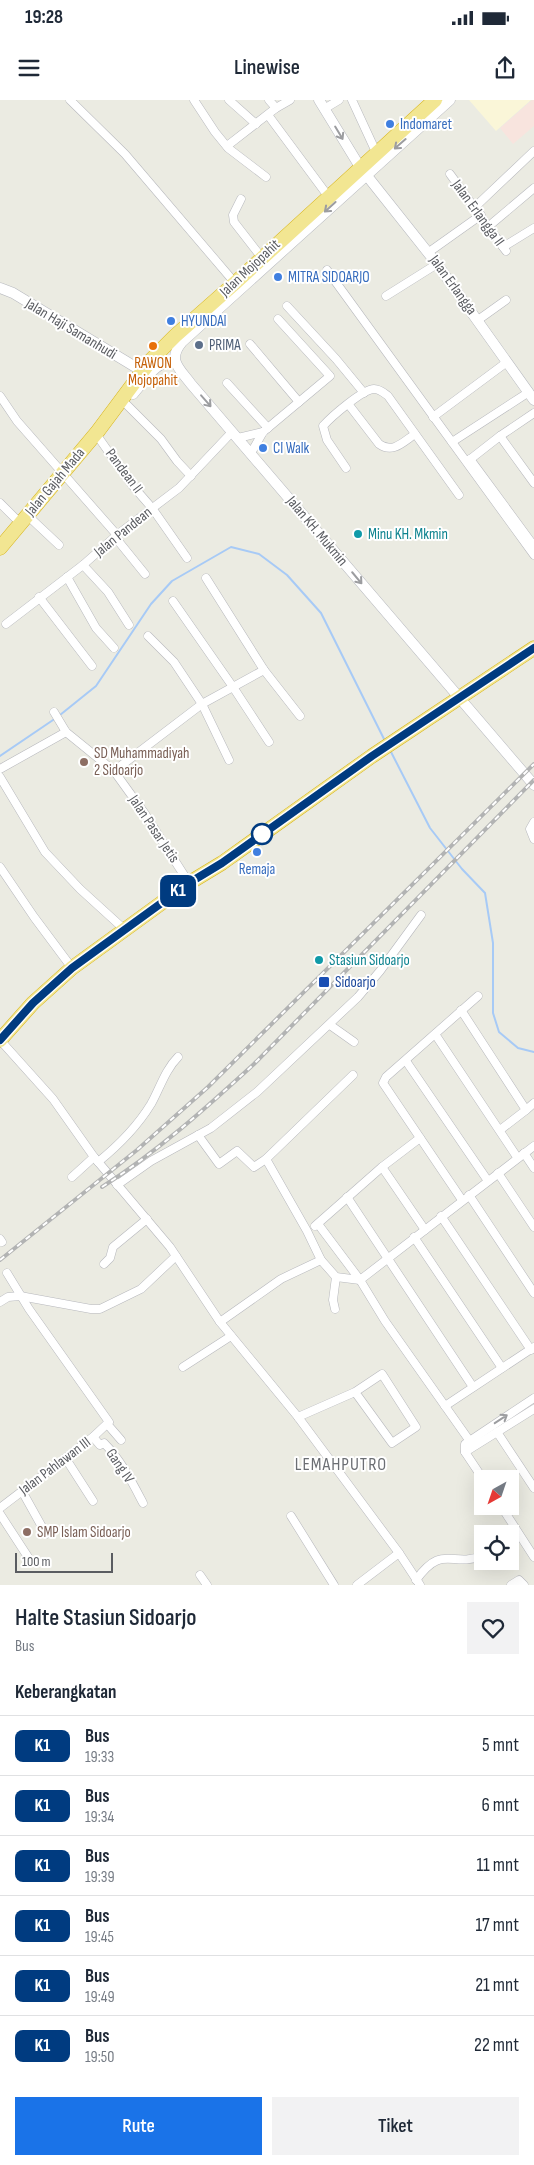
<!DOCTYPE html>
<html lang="id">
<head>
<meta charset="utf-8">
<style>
  :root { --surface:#fff; --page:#f2f2f3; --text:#1f2937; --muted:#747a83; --line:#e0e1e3; --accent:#1a73e8 }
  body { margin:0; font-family:"Sofia Sans Condensed",sans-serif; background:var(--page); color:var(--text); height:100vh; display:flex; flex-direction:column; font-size:19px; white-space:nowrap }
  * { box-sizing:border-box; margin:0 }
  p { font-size:16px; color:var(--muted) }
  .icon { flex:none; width:28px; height:28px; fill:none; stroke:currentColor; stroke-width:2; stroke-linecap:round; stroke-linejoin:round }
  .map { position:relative; height:1485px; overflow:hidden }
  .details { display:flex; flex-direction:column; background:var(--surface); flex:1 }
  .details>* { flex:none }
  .badge { padding:0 10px; border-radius:8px; font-size:18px; line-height:32px }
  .needle { width:32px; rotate:220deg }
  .fabs { position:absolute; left:474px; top:1370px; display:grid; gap:10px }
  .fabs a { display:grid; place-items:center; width:45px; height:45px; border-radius:0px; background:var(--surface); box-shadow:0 5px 20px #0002; font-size:25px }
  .scale { position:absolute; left:15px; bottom:12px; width:98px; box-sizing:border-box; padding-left:5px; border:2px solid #5a5c61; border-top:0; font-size:14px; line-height:18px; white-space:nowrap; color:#5a5c61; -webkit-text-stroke:4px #fff; paint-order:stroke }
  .map>.badge { position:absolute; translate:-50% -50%; box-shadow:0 0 0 2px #fff }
  h2 { padding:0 15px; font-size:19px; line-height:45px }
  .round { display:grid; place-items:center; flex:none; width:52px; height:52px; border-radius:0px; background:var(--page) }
  .head { display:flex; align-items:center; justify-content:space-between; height:85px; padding:0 15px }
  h1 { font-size:24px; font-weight:600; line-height:38px }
  .primary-button { display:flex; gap:10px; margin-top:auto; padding:10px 15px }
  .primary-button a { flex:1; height:58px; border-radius:0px; background:var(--accent); color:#fff; font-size:20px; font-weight:600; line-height:58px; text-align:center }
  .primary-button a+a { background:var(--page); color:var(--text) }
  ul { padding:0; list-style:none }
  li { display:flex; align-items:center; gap:15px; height:60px; padding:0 15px; border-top:1px solid var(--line) }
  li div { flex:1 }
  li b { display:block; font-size:19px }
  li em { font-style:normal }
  li .badge { min-width:55px; font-weight:700; text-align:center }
  .status { display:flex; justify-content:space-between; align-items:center; height:35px; padding:0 25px; background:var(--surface); direction:ltr }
  .status svg { height:14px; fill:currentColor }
  header { display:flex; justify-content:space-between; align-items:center; height:65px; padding:0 15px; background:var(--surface); font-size:22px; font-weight:600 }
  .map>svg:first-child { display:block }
</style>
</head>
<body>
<div class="status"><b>19:28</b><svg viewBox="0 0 49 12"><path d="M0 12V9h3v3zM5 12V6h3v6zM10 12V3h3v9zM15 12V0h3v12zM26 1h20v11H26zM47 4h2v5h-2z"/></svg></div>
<header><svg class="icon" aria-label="menu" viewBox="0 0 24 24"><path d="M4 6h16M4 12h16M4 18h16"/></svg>Linewise<svg class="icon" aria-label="share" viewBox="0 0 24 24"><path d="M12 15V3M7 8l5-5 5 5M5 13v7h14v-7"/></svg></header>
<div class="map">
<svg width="534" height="1485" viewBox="0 0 534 1485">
  <rect width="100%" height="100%" fill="#ebebe2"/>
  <polygon fill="#faf6d8" points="469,0 531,0 496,31"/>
  <polygon fill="#f8e4de" points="532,0 534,0 534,26 513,44 500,28"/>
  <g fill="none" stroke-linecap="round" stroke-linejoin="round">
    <g stroke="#a7caf6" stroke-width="2">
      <polyline points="60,615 96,586 151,504 172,481 231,447 259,454 287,475 321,513 385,641"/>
      <polyline points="390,650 430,728 462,769 485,793 493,843 493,913 499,932 518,948 534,952"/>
      <polyline points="0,656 56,618"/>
    </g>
    <g stroke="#b7b8bd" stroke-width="9">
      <g id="street">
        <polyline points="70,0 125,54 235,183"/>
        <polyline points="194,0 215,32 228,48 266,77"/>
        <polyline points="229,0 256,24"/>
        <polyline points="269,0 276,8"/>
        <polyline points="352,0 376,52"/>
        <polyline points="324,9 339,0"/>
        <polyline points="268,15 328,96"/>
        <polyline points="227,46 276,8 290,0"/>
        <polyline points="450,74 506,151"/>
        <polyline points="241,99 233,115 234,122 262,158"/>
        <polyline points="475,107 534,51"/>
        <polyline points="489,126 534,88"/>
        <polyline points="503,147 534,128"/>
        <polyline points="429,152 481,115"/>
        <polyline points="327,170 534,455"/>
        <polyline points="386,196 437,164"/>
        <polyline points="287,206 336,259 364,293"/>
        <polyline points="478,220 506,200"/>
        <polyline points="250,244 299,302"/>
        <polyline points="227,283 268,328"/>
        <polyline points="0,296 17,321 117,435"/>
        <polyline points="124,302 161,339 177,361 191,376"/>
        <path d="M349,305L379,344C393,354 403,342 415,334"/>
        <polyline points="433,317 507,262"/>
        <polyline points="96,334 132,385 152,408 187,458"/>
        <polyline points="500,336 534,313"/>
        <polyline points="238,338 263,332"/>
        <polyline points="452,342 529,292"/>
        <polyline points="251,353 263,332 330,276 278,219"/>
        <polyline points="470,359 534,446"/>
        <polyline points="468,361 500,336 534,383"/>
        <path d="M346,368L327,340L323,326C331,317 363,289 374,289C380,289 384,293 388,296L459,395"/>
        <polyline points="0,403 20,423"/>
        <polyline points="27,415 59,445"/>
        <polyline points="115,437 145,474"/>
        <polyline points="83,465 108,492 129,525"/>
        <polyline points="67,477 96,528 114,548"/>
        <polyline points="206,478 264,570 300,616"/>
        <polyline points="39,497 92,566"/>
        <polyline points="173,501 233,587 269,642"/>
        <polyline points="6,524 83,465 117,435 179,388 232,332"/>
        <polyline points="148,536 174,562 202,604 229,660"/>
        <polyline points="54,612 66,632 114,671 145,714 189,783"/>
        <polyline points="0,669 66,632"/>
        <polyline points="114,671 202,604 264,570"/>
        <polyline points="0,677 45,752 80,789 125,830"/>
        <polyline points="534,722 530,729 534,739"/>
        <polyline points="0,767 34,817 72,868"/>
        <polyline points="461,910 526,1010 500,1030"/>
        <polyline points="330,925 354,942"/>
        <polyline points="435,934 517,1057"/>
        <polyline points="0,940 53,999 94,1057 170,1147 220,1222 298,1317 399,1453 420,1485"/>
        <polyline points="406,961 488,1081"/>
        <polyline points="353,975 266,1059 307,1131 321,1160 336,1177 360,1180 534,1046"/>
        <polyline points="526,1010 534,1003"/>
        <polyline points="198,1035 219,1064 237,1051 254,1067 266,1059"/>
        <polyline points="524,1053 534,1068"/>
        <path d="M98,1062C119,1045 137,1027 151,1004C160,988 165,970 178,957"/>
        <polyline points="382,1067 425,1130"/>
        <polyline points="498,1073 534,1127"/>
        <polyline points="72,1077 94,1057"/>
        <polyline points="117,1085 151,1061 211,1028 257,992 358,897 380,871 421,815"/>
        <polyline points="469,1095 534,1193"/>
        <polyline points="347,1097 473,1287"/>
        <polyline points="462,1100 383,983 386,977 478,896"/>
        <polyline points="441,1116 531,1250"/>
        <polyline points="318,1124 360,1180 385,1221 469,1340"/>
        <polyline points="315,1126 382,1067 420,1038"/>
        <polyline points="414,1137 502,1268"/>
        <polyline points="0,1139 2,1142"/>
        <polyline points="104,1164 110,1158 113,1147 147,1119"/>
        <polyline points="0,1202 8,1197 20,1196 91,1209 100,1209 141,1189 176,1156"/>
        <polyline points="335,1209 333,1200 336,1177"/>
        <polyline points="220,1222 281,1179 321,1160"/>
        <polyline points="183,1267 231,1236"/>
        <polyline points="445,1306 534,1247"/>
        <polyline points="298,1317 355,1292 382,1274 416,1327 392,1343 355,1292"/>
        <polyline points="108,1325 121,1340"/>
        <polyline points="497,1332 534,1388"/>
        <path d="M93,1337L100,1345L104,1343C121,1360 132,1382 143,1403"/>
        <polyline points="465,1352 534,1309"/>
        <polyline points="66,1359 93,1401"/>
        <polyline points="483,1379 465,1352 465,1344 534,1298"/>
        <polyline points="22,1391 46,1434"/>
        <polyline points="501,1406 534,1457"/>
        <polyline points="0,1408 93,1337 109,1322 29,1209 7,1173"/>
        <polyline points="0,1414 28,1457"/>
        <polyline points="291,1416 334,1485"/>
        <polyline points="200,1475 207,1485"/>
        <path d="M416,1480C443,1443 451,1468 482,1456"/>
        <polyline points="357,1485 399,1453"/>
        <polyline points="511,1485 519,1480 524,1485"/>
      </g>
    </g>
    <g stroke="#b7b9bf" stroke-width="11">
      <g id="secondary">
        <polyline points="319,0 360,67 437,164 534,300"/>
        <path d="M450,0L182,242C167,260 179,268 191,284L534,685"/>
        <polyline points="0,188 13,193 142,271"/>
        <path d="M133,294C144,282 158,257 175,263"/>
      </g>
    </g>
    <g stroke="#d7b316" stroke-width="15">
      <g id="highway">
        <polyline points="0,448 98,331 151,260 175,236 235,183 435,0"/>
        <polyline points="0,940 33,903 72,868 189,783 222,763 372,656 534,548"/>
      </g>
    </g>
    <use href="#street" stroke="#fff" stroke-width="8"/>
    <use href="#secondary" stroke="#fff" stroke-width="10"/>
    <use href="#highway" stroke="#f2e692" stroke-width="14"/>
    <g stroke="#b2b3b3" stroke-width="4">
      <g id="rail">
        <path d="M102,1087C157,1052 206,1008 254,964L534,680"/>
        <polyline points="0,1160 137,1050 208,987 534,664"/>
      </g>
    </g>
    <use href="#rail" stroke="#fff" stroke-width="2" stroke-dasharray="5.5" stroke-linecap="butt"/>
  </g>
  <defs><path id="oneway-shaft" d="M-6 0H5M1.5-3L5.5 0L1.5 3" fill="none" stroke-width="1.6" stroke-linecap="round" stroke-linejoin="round" transform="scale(1.25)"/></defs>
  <g stroke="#9c9da0">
    <use href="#oneway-shaft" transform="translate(339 33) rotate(59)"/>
    <use href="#oneway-shaft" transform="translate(400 44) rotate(139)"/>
    <use href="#oneway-shaft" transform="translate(330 107) rotate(138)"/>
    <use href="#oneway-shaft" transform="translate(206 301) rotate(49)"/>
    <use href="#oneway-shaft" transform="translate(357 478) rotate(50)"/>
    <use href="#oneway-shaft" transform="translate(501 1319) rotate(-33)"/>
  </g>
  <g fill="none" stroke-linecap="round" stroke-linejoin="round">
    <g stroke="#fff" stroke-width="11">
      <polyline id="line" points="0,940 33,903 72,868 189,783 222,763 372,656 534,548"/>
    </g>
    <use href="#line" stroke="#003b80" stroke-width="8"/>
  </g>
  <g fill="#3f7fe0" stroke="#fff" stroke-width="2">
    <circle cx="390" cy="24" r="5"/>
    <circle cx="278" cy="177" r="5"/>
    <circle cx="171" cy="221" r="5"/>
    <circle cx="263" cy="348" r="5"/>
    <circle cx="257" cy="752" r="5"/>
  </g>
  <circle fill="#5c6f8a" stroke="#fff" stroke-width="2" cx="199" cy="245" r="5"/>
  <circle fill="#e8710a" stroke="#fff" stroke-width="2" cx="153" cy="246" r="5"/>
  <g fill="#0f9aa8" stroke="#fff" stroke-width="2">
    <circle cx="358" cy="434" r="5"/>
    <circle cx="319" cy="860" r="5"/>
  </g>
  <g fill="#8d6e63" stroke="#fff" stroke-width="2">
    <circle cx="84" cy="662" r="5"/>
    <circle cx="27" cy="1432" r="5"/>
  </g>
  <circle fill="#fff" stroke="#003b80" stroke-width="2.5" cx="262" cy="734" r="10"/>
  <rect fill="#1a4fb4" stroke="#fff" stroke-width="2" x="318" y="876" width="12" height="12" rx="2.5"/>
  <g text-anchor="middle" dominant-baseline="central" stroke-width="4" stroke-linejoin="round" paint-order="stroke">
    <g font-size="15" fill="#366cbe" stroke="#fff" text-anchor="start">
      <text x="400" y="24">Indomaret</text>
      <text x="288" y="177">MITRA SIDOARJO</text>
      <text x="181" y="221">HYUNDAI</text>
      <text x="273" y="348">CI Walk</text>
      <text x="257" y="769" text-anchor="middle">Remaja</text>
    </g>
    <g font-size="15" fill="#5a5c61" stroke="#fff">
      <text transform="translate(478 113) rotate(54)">Jalan Erlangga II</text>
      <text transform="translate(250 168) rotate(-43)">Jalan Mojopahit</text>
      <text transform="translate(453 185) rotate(54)">Jalan Erlangga</text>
      <text transform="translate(71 229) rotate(31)">Jalan Haji Samanhudi</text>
      <text transform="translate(124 371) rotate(53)">Pandean II</text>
      <text transform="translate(55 382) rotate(-50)">Jalan Gajah Mada</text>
      <text transform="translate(317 431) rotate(50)">Jalan KH. Mukmin</text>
      <text transform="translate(123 432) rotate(-39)">Jalan Pandean</text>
      <text transform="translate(154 729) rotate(56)">Jalan Pasar Jetis</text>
      <text transform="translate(55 1366) rotate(-37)">Jalan Pahlawan III</text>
      <text transform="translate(120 1366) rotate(56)">Gang IV</text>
    </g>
    <g font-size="15" fill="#4e5e75" stroke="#fff" text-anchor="start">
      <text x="209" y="245">PRIMA</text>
    </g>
    <g font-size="15" fill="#c56008" stroke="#fff">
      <text x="153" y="263">RAWON<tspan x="153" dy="17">Mojopahit</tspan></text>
    </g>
    <g font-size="15" fill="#0d838f" stroke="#fff" text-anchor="start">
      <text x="368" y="434">Minu KH. Mkmin</text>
      <text x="329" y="860">Stasiun Sidoarjo</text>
    </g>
    <g font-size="15" fill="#785e54" stroke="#fff" text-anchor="start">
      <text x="94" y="653">SD Muhammadiyah<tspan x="94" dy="17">2 Sidoarjo</tspan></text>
      <text x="37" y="1432">SMP Islam Sidoarjo</text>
    </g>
    <g font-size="15" fill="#164399" stroke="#fff" text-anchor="start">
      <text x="335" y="882">Sidoarjo</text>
    </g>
    <g font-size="18" letter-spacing="1" fill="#6b6e73" stroke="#fff">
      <text x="341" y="1364">LEMAHPUTRO</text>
    </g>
  </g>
</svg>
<div class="fabs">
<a><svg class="needle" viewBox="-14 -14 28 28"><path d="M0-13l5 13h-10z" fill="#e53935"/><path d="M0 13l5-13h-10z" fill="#747a83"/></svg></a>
<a><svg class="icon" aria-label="locate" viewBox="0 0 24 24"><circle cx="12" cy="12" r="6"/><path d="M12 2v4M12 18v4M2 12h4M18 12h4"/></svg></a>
</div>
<div class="scale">100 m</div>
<b class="badge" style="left:178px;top:791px;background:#003b80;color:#fff">K1</b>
</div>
<section class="details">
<div class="head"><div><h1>Halte Stasiun Sidoarjo</h1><p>Bus</p></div><a class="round"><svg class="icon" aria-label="heart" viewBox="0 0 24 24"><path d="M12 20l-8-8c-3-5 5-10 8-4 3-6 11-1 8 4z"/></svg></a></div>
<h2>Keberangkatan</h2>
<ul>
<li><span class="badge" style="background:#003b80;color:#fff">K1</span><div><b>Bus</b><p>19:33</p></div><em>5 mnt</em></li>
<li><span class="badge" style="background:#003b80;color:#fff">K1</span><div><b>Bus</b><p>19:34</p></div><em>6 mnt</em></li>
<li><span class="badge" style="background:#003b80;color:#fff">K1</span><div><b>Bus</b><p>19:39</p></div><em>11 mnt</em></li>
<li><span class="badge" style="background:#003b80;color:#fff">K1</span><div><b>Bus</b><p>19:45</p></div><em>17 mnt</em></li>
<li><span class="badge" style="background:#003b80;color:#fff">K1</span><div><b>Bus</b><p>19:49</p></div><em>21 mnt</em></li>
<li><span class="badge" style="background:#003b80;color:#fff">K1</span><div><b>Bus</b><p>19:50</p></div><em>22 mnt</em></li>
</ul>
<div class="primary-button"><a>Rute</a><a>Tiket</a></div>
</section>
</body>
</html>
